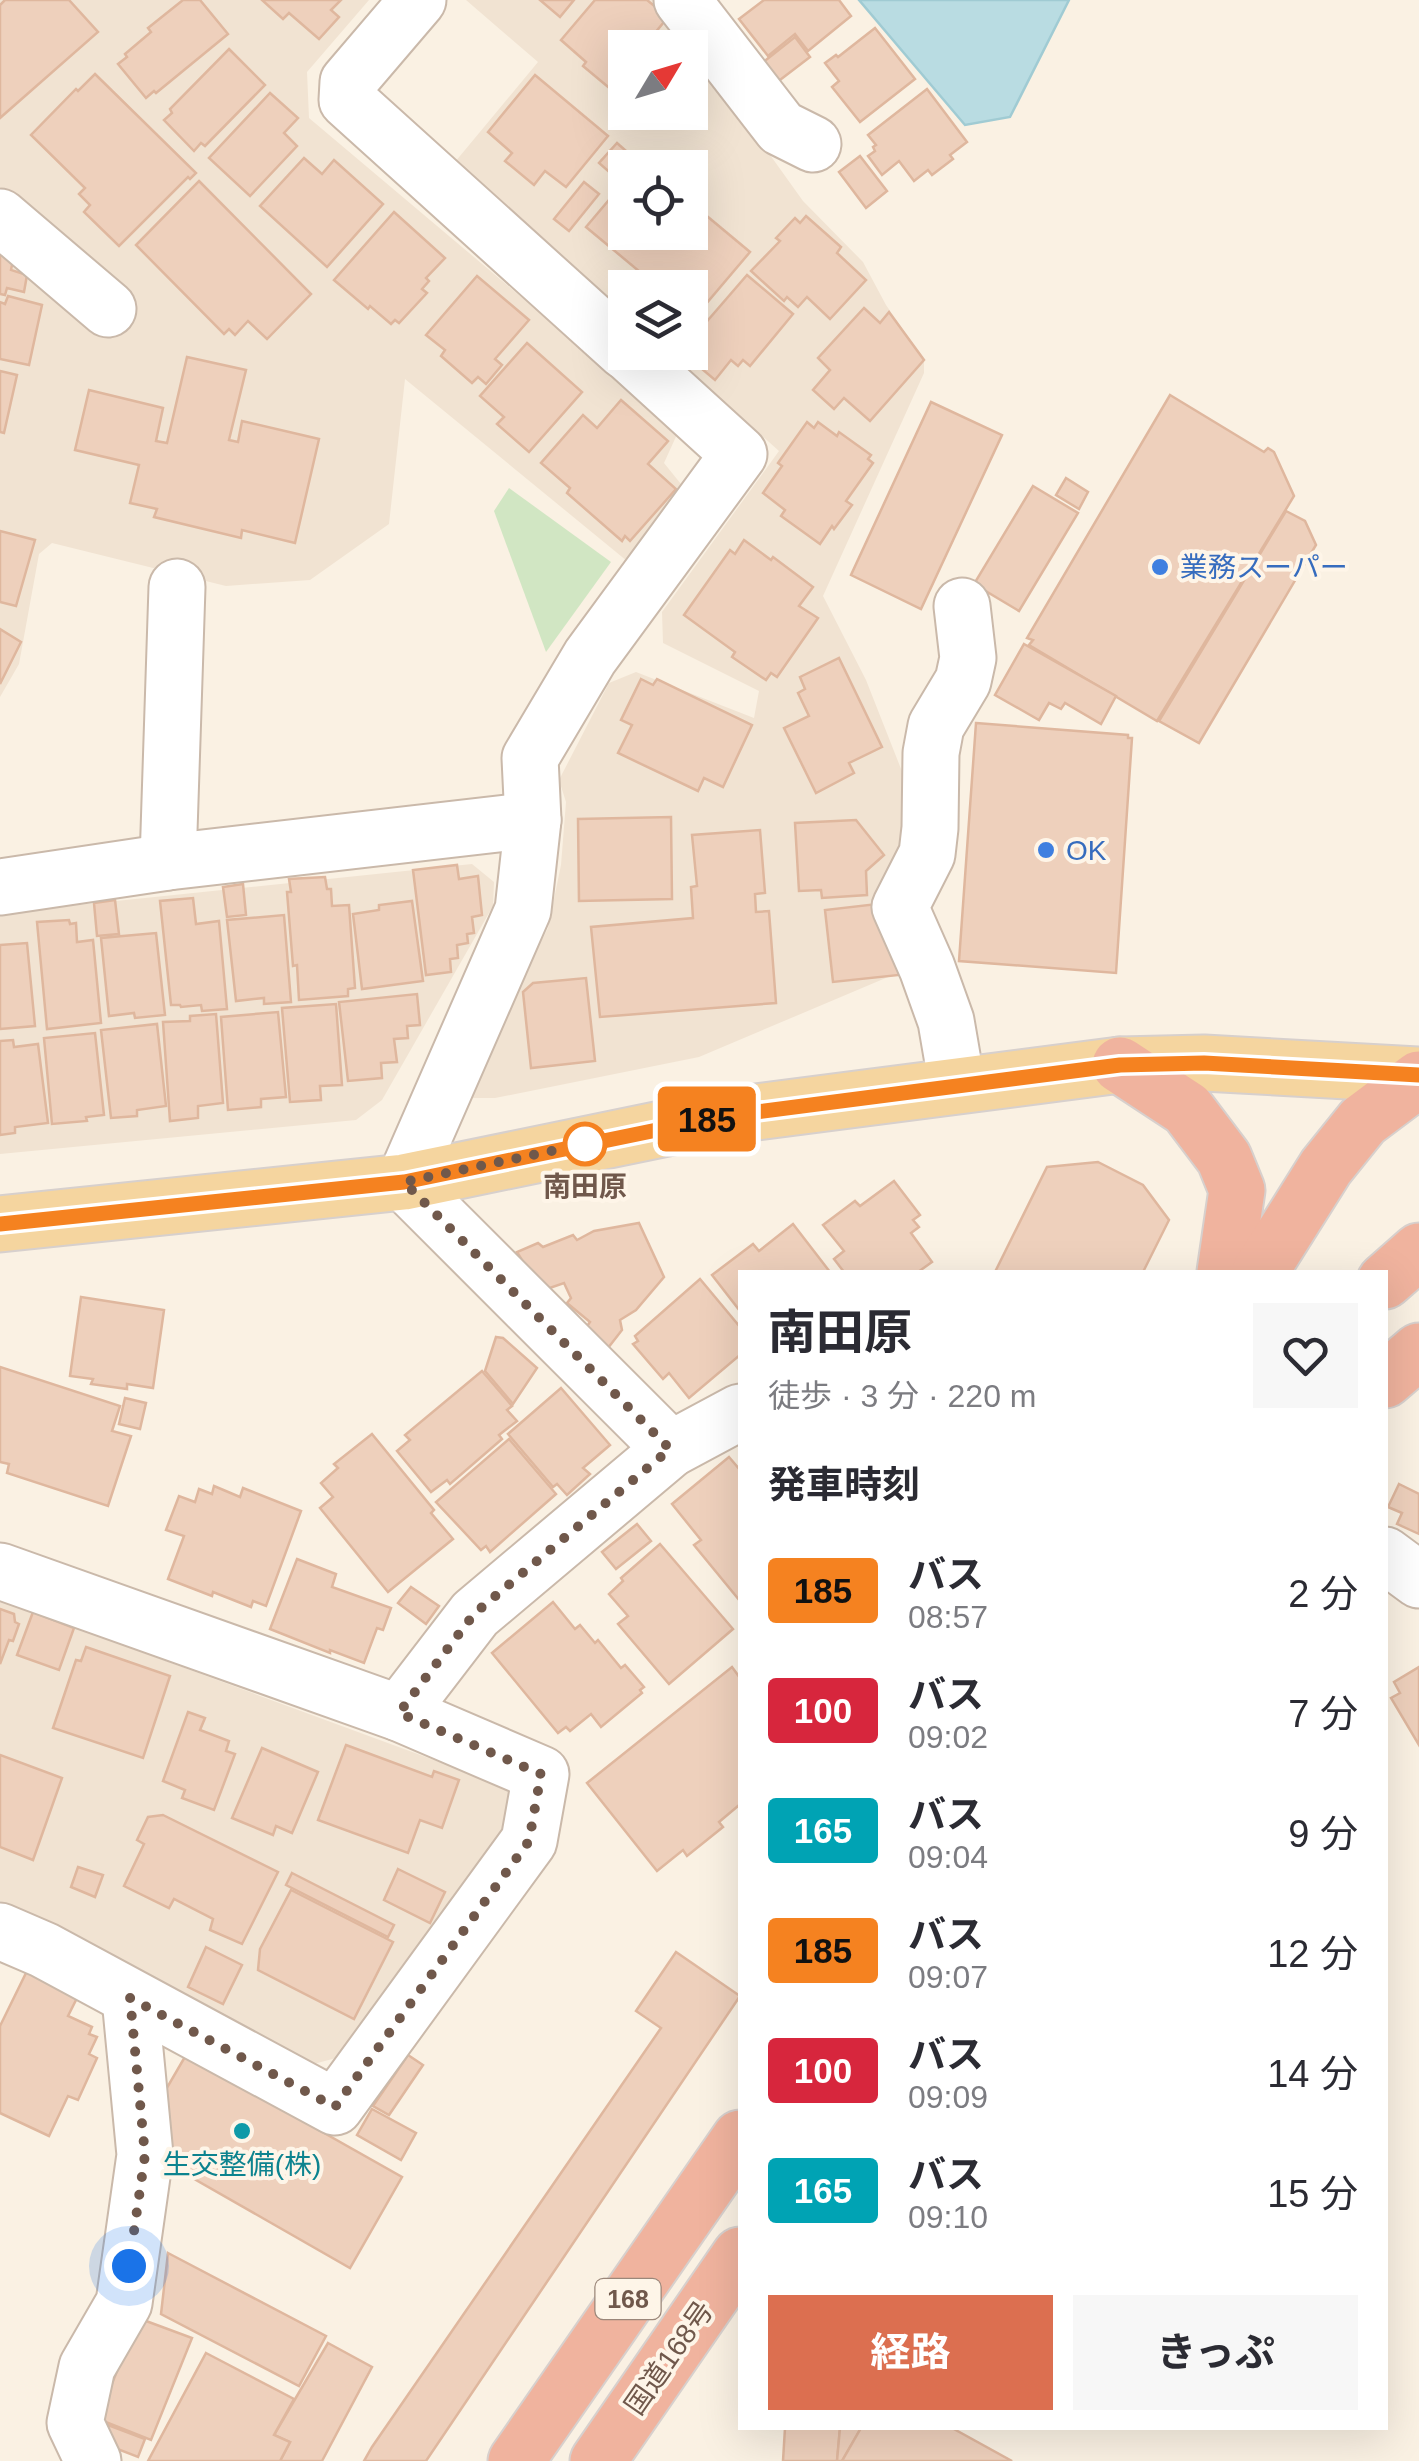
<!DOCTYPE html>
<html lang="ja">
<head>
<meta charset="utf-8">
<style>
  :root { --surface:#fff; --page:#f7f7f7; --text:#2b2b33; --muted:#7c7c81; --accent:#dc6f50 }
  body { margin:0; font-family:Arial,"Noto Sans JP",sans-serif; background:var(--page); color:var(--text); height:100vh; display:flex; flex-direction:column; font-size:38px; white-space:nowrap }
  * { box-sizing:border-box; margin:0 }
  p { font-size:32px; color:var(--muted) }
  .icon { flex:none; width:55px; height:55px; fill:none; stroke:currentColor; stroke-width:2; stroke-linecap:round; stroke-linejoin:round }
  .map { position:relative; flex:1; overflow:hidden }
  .panel { position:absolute; left:738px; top:1270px; width:650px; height:1160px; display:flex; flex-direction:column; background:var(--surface); border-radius:0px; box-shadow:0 10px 40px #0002 }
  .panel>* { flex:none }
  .badge { padding:0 20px; border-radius:8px; font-size:35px; line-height:65px }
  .needle { width:65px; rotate:52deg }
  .controls { position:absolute; left:608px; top:30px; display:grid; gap:20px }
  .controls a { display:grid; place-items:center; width:100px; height:100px; border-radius:0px; background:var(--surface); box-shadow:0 10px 40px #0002; font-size:50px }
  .you { position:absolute; width:50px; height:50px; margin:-25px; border:8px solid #fff; border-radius:50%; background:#1a73e8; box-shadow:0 0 0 15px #1a73e833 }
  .map>.badge { position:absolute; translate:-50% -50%; box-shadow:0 0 0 5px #fff }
  h2 { padding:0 30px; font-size:38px; line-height:90px }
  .round { display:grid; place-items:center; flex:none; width:105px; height:105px; border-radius:0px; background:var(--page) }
  .overview { display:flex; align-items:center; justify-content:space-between; height:170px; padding:0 30px }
  h1 { font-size:48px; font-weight:700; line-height:75px }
  .action { display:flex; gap:20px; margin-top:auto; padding:20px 30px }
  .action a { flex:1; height:115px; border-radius:0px; background:var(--accent); color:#fff; font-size:40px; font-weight:700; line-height:115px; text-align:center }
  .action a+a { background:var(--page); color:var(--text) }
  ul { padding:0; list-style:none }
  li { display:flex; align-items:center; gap:30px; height:120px; padding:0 30px }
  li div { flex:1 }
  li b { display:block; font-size:38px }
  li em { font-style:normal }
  li .badge { min-width:110px; font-weight:700; text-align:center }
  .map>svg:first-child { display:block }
</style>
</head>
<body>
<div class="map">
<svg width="1419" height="2461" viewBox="0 0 1419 2461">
  <rect width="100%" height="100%" fill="#faf1e3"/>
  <g fill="#f1e3d2" fill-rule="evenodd">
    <polygon points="0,0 369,0 307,72 309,118 679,430 664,463 685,489 627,561 405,379 389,524 310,580 226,586 52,543 39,554 19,664 0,697 0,249 93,271 0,187"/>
    <path d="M466,0H659L803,201L863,262L886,305L924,360V373L823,596L866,680L918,812L907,969L699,1057L495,1098H466L463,1093L548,928L561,865L566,802L559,780L609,683L636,672L754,718L759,691L663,643L662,612L779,451L669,353L690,352V288H625V313L455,162L538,62ZM625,48H690V112H625ZM625,168H690V232H625Z"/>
    <polygon points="472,864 494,882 493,906 382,1100 356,1120 0,1154 0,913"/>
    <polygon points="0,1600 510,1788 503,1828 351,2054 306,2066 123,1964 0,1901"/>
  </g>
  <polygon fill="#d1e6c3" points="509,488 611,562 546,652 494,511"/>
  <polygon fill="#b9dce2" stroke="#a0cbd3" stroke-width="2.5" points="859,0 1069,0 1010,117 965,125"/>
  <g fill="#eed0bc" stroke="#dfb79e" stroke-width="2.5">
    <polygon points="5,0 69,0 98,32 0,118 0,5"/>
    <polygon points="183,0 200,0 228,34 156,93 154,91 146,98 118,64 127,57 125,54 151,32 148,28"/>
    <polygon points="262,0 341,0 331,10 339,17 319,39 289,13 283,19"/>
    <polygon points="540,0 574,0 560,17"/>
    <polygon points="595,0 647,0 668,17 655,33 671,48 625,48 625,101 583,66 586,62 561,40"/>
    <polygon points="764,0 839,0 851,16 808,51 795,34 768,56 739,19"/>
    <polygon points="875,28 915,79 860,122 832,87 839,81 825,63 836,55 838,57"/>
    <polygon points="795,37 810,57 776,83 761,64"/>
    <polygon points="229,49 265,85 205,146 201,143 194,151 164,120 172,113 170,109"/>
    <polygon points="95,74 196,173 190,179 188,177 119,246 84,212 90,205 79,194 85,188 31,135 76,89 78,91"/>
    <polygon points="535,75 608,136 566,187 545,171 534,185 505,161 512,153 488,132"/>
    <polygon points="927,89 967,142 950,155 953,159 932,175 928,170 914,181 899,161 882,175 868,156 875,151 873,147 876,145 868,135"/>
    <polygon points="270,93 298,118 284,133 297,146 250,196 209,158"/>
    <polygon points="617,143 633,157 615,177 599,163"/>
    <polygon points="860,156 887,191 866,208 839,172"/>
    <polygon points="304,158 322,174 334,160 383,204 327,267 260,206"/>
    <polygon points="199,181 311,294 267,339 248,321 235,335 229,329 224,334 136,245"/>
    <polygon points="625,181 625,232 690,232 690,202 750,252 694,318 690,315 690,288 645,288 635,279 640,272 586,227"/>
    <polygon points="584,182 599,194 569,231 554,219"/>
    <polygon points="394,212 445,258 426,278 429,281 422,289 427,293 399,323 395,320 391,324 370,306 368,309 334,280"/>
    <polygon points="806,216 841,247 837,253 866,280 830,319 807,297 798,307 787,297 784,301 751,271 780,241 776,238 795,218 800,223"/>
    <polygon points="0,249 13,260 11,270 27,275 24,292 7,288 5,295 0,294"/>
    <polygon points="747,275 793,314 750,366 743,360 738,366 731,360 715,380 682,352 690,352 690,341"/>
    <polygon points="477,276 529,320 495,359 502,365 486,384 478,377 472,383 441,356 445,350 426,335"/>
    <polygon points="8,296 42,305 29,365 0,359 0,302 5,304"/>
    <polygon points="864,308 880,323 889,312 924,360 870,421 844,398 834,409 813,390 830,370 818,358"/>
    <polygon points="527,343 582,392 529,452 497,424 504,417 480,396"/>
    <polygon points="187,357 246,370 229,440 238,442 242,421 319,439 295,543 242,530 241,538 154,517 157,509 130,503 139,465 75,450 89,390 163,408 156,441 167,443"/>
    <polygon points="0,371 17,375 4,433 0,432"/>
    <polygon points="1170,395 1264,452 1268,448 1274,452 1294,496 1157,721 1029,645 1033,640 1027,638"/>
    <polygon points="621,400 668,441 648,464 676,489 630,541 625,536 622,541 567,493 570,488 541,463 583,415 597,428"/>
    <polygon points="931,402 1002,435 921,609 851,575"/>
    <polygon points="807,422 814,428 818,422 837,436 839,432 871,455 868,459 873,463 846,501 852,505 834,529 832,526 820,544 781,516 785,510 763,493 782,466 778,463"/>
    <polygon points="1066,478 1088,492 1079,509 1056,495"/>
    <polygon points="1033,486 1078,513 1019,611 974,584"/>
    <polygon points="1286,511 1305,521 1316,545 1199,743 1159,721"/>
    <polygon points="0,531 35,540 16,606 0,602"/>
    <polygon points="744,540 771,560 773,557 813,587 799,606 818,618 777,677 771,673 766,680 732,657 735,652 684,615 730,550 735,554"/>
    <polygon points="0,629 21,642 0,684"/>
    <polygon points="1024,644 1116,696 1101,724 1065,703 1061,709 1049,703 1039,720 995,695"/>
    <polygon points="839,658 882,747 849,763 854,773 816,793 784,728 809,716 798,693 805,689 800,677"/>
    <polygon points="641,679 653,685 657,679 752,725 723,787 704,778 698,791 618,753 632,725 621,720"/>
    <polygon points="976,723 1128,735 1128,738 1132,738 1116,973 959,961"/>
    <polygon points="671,817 672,899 579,901 578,819"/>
    <polygon points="856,820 884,855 866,871 867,895 822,898 821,890 799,891 795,823"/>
    <polygon points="760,830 765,893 755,894 756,912 769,911 776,1003 600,1017 591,927 693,918 691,887 697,886 692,835"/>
    <polygon points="457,865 459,879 478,876 482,915 472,917 474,933 467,934 468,943 457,945 458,958 450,959 451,972 426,975 413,870"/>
    <polygon points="325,877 327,889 331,889 332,906 349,905 355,988 348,989 348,996 299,1000 297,965 293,966 287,892 291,892 289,879"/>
    <polygon points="243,884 246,915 227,917 223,887"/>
    <polygon points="193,898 196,924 219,921 227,1009 202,1011 201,1005 181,1007 180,1005 171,1005 160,901"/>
    <polygon points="115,900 119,934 97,936 94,903"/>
    <polygon points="412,901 423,981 362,989 353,914 379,910 379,905"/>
    <polygon points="877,904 898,959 899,975 833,982 825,910"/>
    <polygon points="284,915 291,1002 264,1004 264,998 236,1001 227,920"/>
    <polygon points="69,920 70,924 76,923 77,942 93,940 101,1023 47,1029 37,922"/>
    <polygon points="156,933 165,1015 135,1018 134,1013 109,1016 101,938"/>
    <polygon points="27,943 35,1026 0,1029 0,945"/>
    <polygon points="586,978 595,1061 531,1068 523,992 533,983"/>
    <polygon points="417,994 420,1025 407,1026 408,1038 394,1039 397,1062 381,1063 382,1078 348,1081 339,1002"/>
    <polygon points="336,1004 342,1085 320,1086 321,1100 290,1102 282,1008"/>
    <polygon points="278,1012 286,1097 261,1099 261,1107 228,1110 221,1017"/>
    <polygon points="216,1014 223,1103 198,1106 198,1118 170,1121 163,1022 190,1021 190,1016"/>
    <polygon points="157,1024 166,1106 137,1110 137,1116 111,1118 101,1030"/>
    <polygon points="95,1033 104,1115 86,1117 87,1121 52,1124 44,1038"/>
    <polygon points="13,1040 14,1047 38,1044 48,1123 15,1127 15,1133 0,1135 0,1041"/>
    <polygon points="1098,1162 1143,1185 1169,1220 1143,1272 995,1272 1047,1167"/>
    <polygon points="894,1181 920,1215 913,1220 919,1227 911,1233 932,1262 918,1272 844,1272 834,1259 844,1251 823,1225 855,1201 860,1206"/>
    <polygon points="639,1223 664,1277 636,1310 620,1320 622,1330 608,1348 585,1329 590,1322 567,1303 571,1298 564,1283 541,1291 517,1252 538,1243 543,1247 573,1235 577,1240 594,1231"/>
    <polygon points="793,1224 830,1272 740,1272 740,1311 712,1275 753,1244 759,1251"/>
    <polygon points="700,1279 740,1327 740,1355 689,1398 669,1373 663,1379 633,1344 638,1341 635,1336"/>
    <polygon points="81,1297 164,1310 153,1388 127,1384 127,1389 91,1384 93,1379 70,1376"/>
    <polygon points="496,1337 503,1338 537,1368 513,1404 485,1371"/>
    <polygon points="0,1367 120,1406 112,1431 131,1436 108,1506 7,1473 9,1464 0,1462"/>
    <polygon points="482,1371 512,1406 507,1410 517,1421 499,1435 502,1439 450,1484 447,1480 431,1492 397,1451 410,1440 405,1435"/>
    <polygon points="561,1388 610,1445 583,1468 590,1474 567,1495 557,1484 553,1487 508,1434"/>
    <polygon points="125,1398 146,1403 140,1429 119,1424"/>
    <polygon points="372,1434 434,1510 431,1513 453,1539 388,1592 320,1508 333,1497 321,1483 338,1468 334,1464"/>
    <polygon points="509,1439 556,1494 490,1552 486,1546 481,1550 436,1502"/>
    <polygon points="729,1457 740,1470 740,1601 694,1545 701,1540 672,1504"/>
    <polygon points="1399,1484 1419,1494 1419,1534 1397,1524 1402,1513 1388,1507"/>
    <polygon points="214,1486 240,1497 243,1488 301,1511 266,1606 253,1601 251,1607 213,1592 212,1596 168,1579 184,1536 166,1530 179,1496 195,1502 199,1489 212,1494"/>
    <polygon points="637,1524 651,1541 616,1569 602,1552"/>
    <polygon points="660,1544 733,1629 669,1684 618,1624 628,1616 609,1594 623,1581 621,1578"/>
    <polygon points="297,1559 336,1574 332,1587 391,1608 383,1630 377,1628 364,1663 330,1650 330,1653 270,1629"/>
    <polygon points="411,1587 439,1606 426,1624 398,1603"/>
    <polygon points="553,1602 575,1629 580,1625 595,1643 598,1640 621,1668 625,1665 644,1687 640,1690 642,1693 601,1727 591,1714 570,1731 566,1727 558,1733 492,1653"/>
    <polygon points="0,1609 14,1614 15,1622 19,1624 13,1641 9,1640 0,1664"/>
    <polygon points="33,1612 74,1628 59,1670 17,1655"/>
    <polygon points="86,1647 170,1676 143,1758 53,1728 76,1660 81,1661"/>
    <polygon points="732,1667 740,1678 740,1808 738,1806 719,1822 723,1827 687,1856 683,1850 657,1871 587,1783"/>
    <polygon points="1419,1667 1419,1745 1391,1698 1400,1693 1394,1682"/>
    <polygon points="188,1712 205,1718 200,1730 229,1741 226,1751 235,1754 214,1810 182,1798 185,1790 163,1781"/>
    <polygon points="346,1745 432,1777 434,1771 459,1780 442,1828 420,1820 408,1853 318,1820"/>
    <polygon points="262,1748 318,1772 292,1833 276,1826 273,1835 232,1818"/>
    <polygon points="0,1755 62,1778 33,1860 0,1847"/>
    <polygon points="163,1815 278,1872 242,1944 210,1930 213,1919 174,1899 169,1908 124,1886 144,1844 137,1840 148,1817"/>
    <polygon points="78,1867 103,1875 95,1897 71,1887"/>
    <polygon points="398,1869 445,1892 430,1923 384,1900"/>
    <polygon points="292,1873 394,1925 388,1937 286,1885"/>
    <polygon points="291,1890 393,1942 354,2019 258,1970 260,1949"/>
    <polygon points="206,1947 242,1965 223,2004 188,1987"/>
    <polygon points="676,1952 740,1996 426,2461 364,2461 372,2447 661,2028 636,2011"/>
    <polygon points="27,1971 78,1996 68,2016 92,2027 89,2034 97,2037 89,2054 97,2058 78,2100 68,2096 49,2136 0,2113 0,2026"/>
    <polygon points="186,2055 402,2177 350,2268 168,2164 161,2098"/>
    <polygon points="408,2055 423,2065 389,2115 373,2106"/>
    <polygon points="372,2109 416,2133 401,2160 357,2135"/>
    <polygon points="168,2253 326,2336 299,2386 161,2314"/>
    <polygon points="138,2318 192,2338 151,2440 98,2419"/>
    <polygon points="328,2343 372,2367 322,2461 280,2461 290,2442 274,2435"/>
    <polygon points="206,2353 294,2399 274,2435 290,2442 280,2461 148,2461"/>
    <polygon points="108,2425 145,2439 138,2457 102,2443"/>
    <polygon points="785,2428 840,2428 837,2461 783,2461"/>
    <polygon points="840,2428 861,2428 842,2461 837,2461"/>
    <polygon points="861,2428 952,2428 1012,2461 842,2461"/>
  </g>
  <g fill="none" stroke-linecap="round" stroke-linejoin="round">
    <g stroke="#cab9aa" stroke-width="59">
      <g id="minor">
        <polyline points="418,0 348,82 347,100 625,351"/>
        <polyline points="682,0 781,128 813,144"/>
        <polyline points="0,217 108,309"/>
        <polyline points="627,352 739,454 590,657 530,758 533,820 523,910 404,1182 671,1449"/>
        <polyline points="168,862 177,587"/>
        <polyline points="0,887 168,862 533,820"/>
        <polyline points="957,1085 946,1021 927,968 900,907 927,854 930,828 931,753 936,726 963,681 968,658 962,606"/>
        <polyline points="1385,1555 1419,1580"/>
        <polyline points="0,1571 399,1713"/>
        <polyline points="0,1931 44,1950 335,2107 529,1841 541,1774 399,1713 475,1614 671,1449 740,1412"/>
        <polyline points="93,2461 75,2423 87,2367 124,2303 145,2155 130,1998"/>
      </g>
    </g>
    <g stroke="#d7d0cd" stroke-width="59">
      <polyline id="major" points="0,1224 404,1182 725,1116 1120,1065 1204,1063 1419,1075"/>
    </g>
    <g stroke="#d7d0cd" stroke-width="59">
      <g id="highway">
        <polyline points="1120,1065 1187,1109 1224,1158 1237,1190 1225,1272"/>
        <polyline points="1260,1272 1326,1167 1363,1121 1419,1079"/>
        <polyline points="1385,1281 1419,1251"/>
        <polyline points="1385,1380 1419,1351"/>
        <polyline points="516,2461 740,2138"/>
        <polyline points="598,2461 740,2255"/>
      </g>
    </g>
    <use href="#minor" stroke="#fff" stroke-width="55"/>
    <use href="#major" stroke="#f5d59f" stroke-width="55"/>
    <use href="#highway" stroke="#f0b39e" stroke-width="55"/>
  </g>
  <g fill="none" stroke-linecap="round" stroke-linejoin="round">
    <g stroke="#fff" stroke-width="22">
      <polyline id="line" points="0,1224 404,1182 725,1116 1120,1065 1204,1063 1419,1075"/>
    </g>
    <use href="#line" stroke="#f58220" stroke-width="15"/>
    <polyline stroke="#70584b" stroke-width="10" stroke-dasharray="0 18" points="129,2266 145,2155 130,1998 335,2107 529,1841 541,1774 399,1713 474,1614 670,1449 404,1182 585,1144"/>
  </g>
  <g fill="#3f7fe0" stroke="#fef5e8" stroke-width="4">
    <circle cx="1160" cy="567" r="10"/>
    <circle cx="1046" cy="850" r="10"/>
  </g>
  <circle fill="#fff" stroke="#f58220" stroke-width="5" cx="585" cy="1144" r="20"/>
  <circle fill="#0f9aa8" stroke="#fef5e8" stroke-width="4" cx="242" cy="2131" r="10"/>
  <g text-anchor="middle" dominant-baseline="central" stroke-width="8" stroke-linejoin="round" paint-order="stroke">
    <rect fill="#fef5e8" stroke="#9b877a" stroke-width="2.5" x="595.5" y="2279" width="65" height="40" rx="8"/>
    <g font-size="25" font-weight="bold" fill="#70584b">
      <text x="628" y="2299">168</text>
    </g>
    <g font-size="28" fill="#366cbe" stroke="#fef5e8" text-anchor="start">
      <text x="1180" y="567">業務スーパー</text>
      <text x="1066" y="850">OK</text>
    </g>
    <g font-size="28" font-weight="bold" fill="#70584b" stroke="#fef5e8">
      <text x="585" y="1186">南田原</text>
    </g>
    <g font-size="28" fill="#0d838f" stroke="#fef5e8">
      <text x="242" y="2164">生交整備(株)</text>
    </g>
    <g font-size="28" fill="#70584b" stroke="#fef5e8">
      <text transform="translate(669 2358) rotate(-55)">国道168号</text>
    </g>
  </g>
</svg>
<div class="controls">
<a><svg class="needle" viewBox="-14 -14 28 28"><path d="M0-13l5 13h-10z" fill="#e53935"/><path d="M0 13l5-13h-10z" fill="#7c7c81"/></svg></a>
<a><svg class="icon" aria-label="locate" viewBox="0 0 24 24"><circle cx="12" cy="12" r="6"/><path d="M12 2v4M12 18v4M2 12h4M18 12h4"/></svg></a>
<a><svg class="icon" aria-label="layers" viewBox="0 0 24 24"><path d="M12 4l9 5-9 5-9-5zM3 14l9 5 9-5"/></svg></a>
</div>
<div class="you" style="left:129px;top:2266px"></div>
<b class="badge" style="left:707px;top:1119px;background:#f58220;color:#111">185</b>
<section class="panel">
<div class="overview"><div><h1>南田原</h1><p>徒歩 · 3 分 · 220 m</p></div><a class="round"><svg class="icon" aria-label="heart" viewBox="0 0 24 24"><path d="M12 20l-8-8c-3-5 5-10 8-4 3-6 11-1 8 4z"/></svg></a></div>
<h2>発車時刻</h2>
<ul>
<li><span class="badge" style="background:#f58220;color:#111">185</span><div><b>バス</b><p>08:57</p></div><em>2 分</em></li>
<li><span class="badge" style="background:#d7263d;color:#fff">100</span><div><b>バス</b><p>09:02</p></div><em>7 分</em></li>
<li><span class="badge" style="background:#00a3b4;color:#fff">165</span><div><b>バス</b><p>09:04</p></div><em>9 分</em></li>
<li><span class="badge" style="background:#f58220;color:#111">185</span><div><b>バス</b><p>09:07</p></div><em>12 分</em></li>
<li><span class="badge" style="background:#d7263d;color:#fff">100</span><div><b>バス</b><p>09:09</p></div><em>14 分</em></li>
<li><span class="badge" style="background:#00a3b4;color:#fff">165</span><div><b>バス</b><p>09:10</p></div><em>15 分</em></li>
</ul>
<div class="action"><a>経路</a><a>きっぷ</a></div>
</section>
</div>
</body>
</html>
